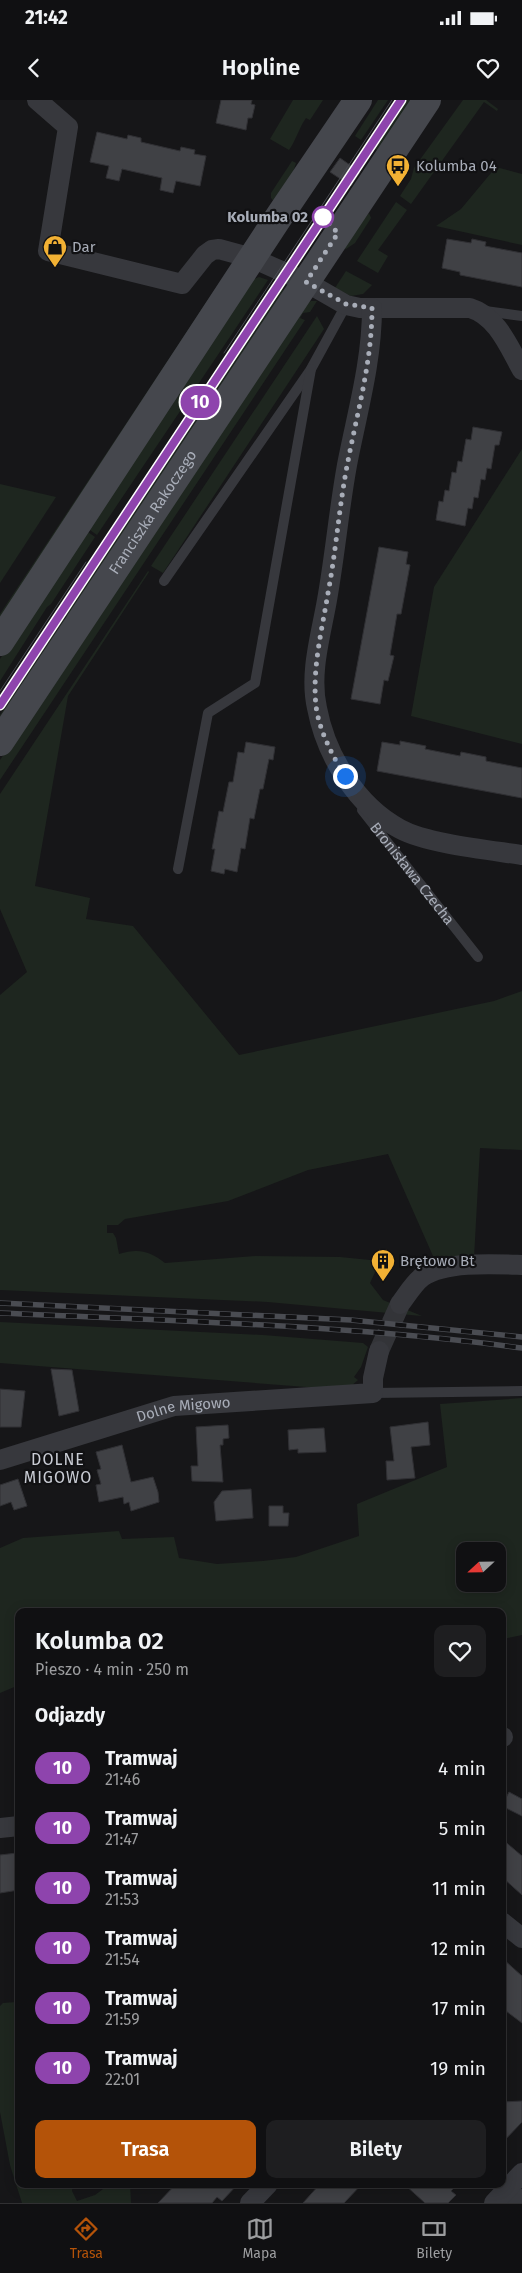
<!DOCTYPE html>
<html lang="pl">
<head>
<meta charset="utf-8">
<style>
  :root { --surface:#101012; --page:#1e1e20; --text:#f1f3f6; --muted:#9c9d9f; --line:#303032; --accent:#b45309 }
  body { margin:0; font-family:"Fira Sans",sans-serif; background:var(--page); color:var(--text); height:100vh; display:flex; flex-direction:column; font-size:19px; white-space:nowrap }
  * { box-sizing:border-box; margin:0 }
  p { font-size:16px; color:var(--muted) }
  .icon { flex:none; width:28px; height:28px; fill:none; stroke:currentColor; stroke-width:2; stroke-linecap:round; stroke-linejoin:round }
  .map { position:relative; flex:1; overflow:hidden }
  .details { position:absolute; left:15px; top:1508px; width:491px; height:580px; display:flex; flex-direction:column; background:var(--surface); border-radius:10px; box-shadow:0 2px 12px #0003,0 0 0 1px var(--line) }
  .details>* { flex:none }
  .badge { padding:0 10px; border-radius:16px; font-size:18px; line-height:32px }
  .needle { width:32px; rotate:248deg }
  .tools { position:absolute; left:456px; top:1442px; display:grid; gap:10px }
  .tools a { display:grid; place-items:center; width:50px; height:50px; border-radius:10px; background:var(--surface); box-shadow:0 2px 12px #0003,0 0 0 1px var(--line); font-size:25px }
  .you { position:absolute; width:25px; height:25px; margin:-12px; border:4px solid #fff; border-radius:50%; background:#1a73e8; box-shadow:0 0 0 8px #1a73e833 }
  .map>.badge { position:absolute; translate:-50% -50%; box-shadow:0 0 0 2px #fff }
  h2 { padding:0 20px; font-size:19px; line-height:45px }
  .round { display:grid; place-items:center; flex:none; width:52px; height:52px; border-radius:10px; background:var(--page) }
  .summary { display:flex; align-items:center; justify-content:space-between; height:85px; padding:0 20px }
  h1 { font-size:24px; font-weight:600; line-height:38px }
  .button { display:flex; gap:10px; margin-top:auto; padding:10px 20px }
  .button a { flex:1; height:58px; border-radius:10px; background:var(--accent); color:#fff; font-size:20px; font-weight:600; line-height:58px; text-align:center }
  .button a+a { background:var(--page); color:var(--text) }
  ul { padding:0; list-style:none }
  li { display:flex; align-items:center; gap:15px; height:60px; padding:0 20px }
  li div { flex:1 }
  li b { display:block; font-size:19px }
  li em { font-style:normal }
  li .badge { min-width:55px; font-weight:700; text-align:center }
  .status { display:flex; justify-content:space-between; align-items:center; height:35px; padding:0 25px; background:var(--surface); direction:ltr }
  .status svg { height:14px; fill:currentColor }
  header { display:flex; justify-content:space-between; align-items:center; height:65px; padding:0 20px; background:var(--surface); font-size:22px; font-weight:600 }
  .tab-bar { display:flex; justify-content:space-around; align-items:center; height:70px; border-top:1px solid var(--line); background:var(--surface); font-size:14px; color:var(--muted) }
  .tab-bar a { display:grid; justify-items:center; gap:2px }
  .tab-bar .current { color:var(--accent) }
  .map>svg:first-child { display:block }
</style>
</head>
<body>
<div class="status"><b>21:42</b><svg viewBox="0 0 49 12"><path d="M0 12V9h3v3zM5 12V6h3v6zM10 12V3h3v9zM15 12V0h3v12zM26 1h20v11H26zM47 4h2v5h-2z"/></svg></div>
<header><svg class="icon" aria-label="back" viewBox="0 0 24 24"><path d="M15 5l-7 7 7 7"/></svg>Hopline<svg class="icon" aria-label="heart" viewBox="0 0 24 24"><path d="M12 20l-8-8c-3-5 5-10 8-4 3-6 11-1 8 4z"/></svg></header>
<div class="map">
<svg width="522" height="2103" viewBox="0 0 522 2103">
  <rect width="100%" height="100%" fill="#161618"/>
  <g fill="#1e261f" fill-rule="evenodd">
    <path d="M293,0H323L310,20L306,18C299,28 296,40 289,50L270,39Z"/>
    <polygon points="378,0 388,0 361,40 355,36"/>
    <polygon points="406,0 412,0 381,53 374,48"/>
    <polygon points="463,0 486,0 498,9 497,11 484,2 411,104 400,96 411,79 414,68"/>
    <polygon points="292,61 296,63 288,87 276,104 271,98 271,93"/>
    <polygon points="496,67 522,74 522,145 436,126 461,109"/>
    <polygon points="396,102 407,110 378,150 388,156 378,173 357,161"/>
    <polygon points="369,113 371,118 355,143 346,149 340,147"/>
    <polygon points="346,171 372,185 363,194 351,196 335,188"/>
    <polygon points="225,174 0,523 0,514"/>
    <polygon points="259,177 268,180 97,435 87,428 254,179"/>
    <polygon points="281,188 284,191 0,621 0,615 63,520 67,518 66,515"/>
    <polygon points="311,201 317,201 310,212 303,213 300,218 305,220 0,680 0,660 301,207"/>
    <polygon points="317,216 324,229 163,473 151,466"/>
    <polygon points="522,349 522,644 411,616 434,487"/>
    <polygon points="0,384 56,397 0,483"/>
    <polygon points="85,430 95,437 51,504 47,507 0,581 0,559"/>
    <path d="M148,471L149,472L68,596L35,786L90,798L86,819L133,826L239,955L494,901L522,891V1050L480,1048L474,1158L433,1156L388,1054L308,1070L228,1101L125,1119L118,1125H107V1133H113L116,1138L119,1154C138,1148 150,1151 165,1163L255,1156L340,1157L380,1161L370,1183L383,1200L422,1216L268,1202L0,1190V895L27,872L0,809V694Z"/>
    <polygon points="0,1222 263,1235 363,1243 368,1247 361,1267 354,1277 358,1280 350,1287 332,1289 0,1263"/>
    <path d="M522,1298V1535L503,1539L502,1511H19V1585L0,1593V1448L23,1438L119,1431L122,1439L174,1437L179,1458L217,1464L263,1461L296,1457L359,1436L357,1404L447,1367L440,1304ZM498,1451V1484H465V1451Z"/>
    <polygon points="16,1902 19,1906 19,2084 73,2084 72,2091 77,2101 95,2095 110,2084 130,2084 131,2103 22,2103 10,2065 0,2012 0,1906 3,1903"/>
  </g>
  <g fill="#404145" stroke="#303034">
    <polygon points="221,0 252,0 251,4 255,5 252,18 248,18 246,30 216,23"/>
    <polygon points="97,32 127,39 128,35 141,38 141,42 180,51 181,47 195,50 194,54 206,56 200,86 176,81 173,93 160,90 162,78 122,69 119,81 106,78 109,66 90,62"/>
    <polygon points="340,58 360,72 351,86 330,72"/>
    <polygon points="447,139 471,143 472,139 486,142 485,146 522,153 522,187 460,175 460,172 442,168"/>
    <polygon points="473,327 502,332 499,345 495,345 491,369 487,368 485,380 481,379 478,398 474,397 472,409 468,408 465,426 436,420 439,401 443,402 445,390 449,391 452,372 456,373 458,361 462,362 466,339 471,340"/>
    <polygon points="379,447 408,452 406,464 410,465 401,514 397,514 390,555 394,556 388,581 384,580 380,604 351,599"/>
    <polygon points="400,641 426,646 425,649 460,656 461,652 486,657 486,661 522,668 522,698 377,671 382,642 400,645"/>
    <polygon points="246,642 275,647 273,660 269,659 263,689 260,689 254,719 250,718 245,749 241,748 237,772 225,769 224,774 211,771 215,749 212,749 219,711 223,712 229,682 233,682 238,652 244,653"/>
    <polygon points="51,1269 72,1270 79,1311 59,1316"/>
    <polygon points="0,1289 25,1291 21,1327 0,1327"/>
    <polygon points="428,1322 430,1345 411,1347 415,1378 387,1380 386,1361 394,1361 390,1327"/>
    <polygon points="228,1325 229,1338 223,1339 223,1345 220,1345 223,1382 192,1381 191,1366 198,1366 196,1327"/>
    <polygon points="324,1328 326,1352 298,1353 298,1349 289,1350 288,1330"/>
    <polygon points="122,1345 131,1382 153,1377 158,1392 159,1402 131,1411 129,1402 124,1404 123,1397 99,1402 96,1385 101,1384 97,1370 101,1369 96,1352"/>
    <polygon points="18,1379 27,1406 14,1410 11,1402 0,1406 0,1385"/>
    <polygon points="251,1389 253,1418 216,1421 214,1402 222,1391"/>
    <polygon points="269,1406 283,1406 283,1413 289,1413 288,1426 269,1426"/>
    <polygon points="509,1692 522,1699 522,1716 502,1706"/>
    <polygon points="502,1739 522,1756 522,1795 502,1777"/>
    <polygon points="17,1753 19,1790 0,1793 0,1755"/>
    <polygon points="502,1858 522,1876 522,1923 502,1908"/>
    <polygon points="522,2001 522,2022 502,2043 502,2002"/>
    <polygon points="176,2084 238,2084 222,2101 217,2097 212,2103 158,2103"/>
    <polygon points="320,2084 362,2084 344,2103 303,2103"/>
    <polygon points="404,2084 458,2084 451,2091 456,2095 448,2103 425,2103"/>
  </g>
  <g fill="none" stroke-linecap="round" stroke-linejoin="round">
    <polyline stroke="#333438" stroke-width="20" stroke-dasharray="20 10" stroke-linecap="butt" points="379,1251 400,1204"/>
    <g stroke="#37383d" stroke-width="10">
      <polyline points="485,211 522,216"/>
      <polyline points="164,481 311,269 346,205"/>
      <path id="s1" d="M362,710L478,857"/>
      <polyline points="178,769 208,613 255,583 311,269"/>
      <polyline points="373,1293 522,1291"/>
    </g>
    <g stroke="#37383d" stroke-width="20">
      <path d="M37,0L68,27L48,151L182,184L205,155L212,150L219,149L252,158L306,182L346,205L360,208H470C497,216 509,247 522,270"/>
      <path d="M372,208C372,262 357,313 347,365C339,409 335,455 327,500C321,535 309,573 317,608C326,656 357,706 400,729C428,744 489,750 522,755"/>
      <path d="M400,1204C407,1195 413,1184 422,1177C445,1161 495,1164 522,1165"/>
      <path id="s2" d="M0,1360L174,1306L373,1293V1278L379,1251"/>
      <polyline points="502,1637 503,1637"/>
      <polyline points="0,1728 19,1726"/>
      <polyline points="502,1822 522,1838"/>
      <polyline points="502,2084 522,2103"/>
      <polyline points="250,2103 268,2084"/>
      <polyline points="494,2103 522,2073"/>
    </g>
    <g stroke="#45474d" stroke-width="28">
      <polyline points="0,542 280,115 358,0"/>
      <path id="s3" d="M0,642L427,0"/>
    </g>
    <g stroke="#4a4c52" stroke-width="1">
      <polyline points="224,253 392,0"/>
      <polyline points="0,591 86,462"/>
      <polyline points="0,605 401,0"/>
    </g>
    <g stroke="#4a4c52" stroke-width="5.5">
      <g id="rail">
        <polyline points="0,1203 351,1220 522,1237"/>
        <path d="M0,1213C174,1221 349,1225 522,1248"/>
      </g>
    </g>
    <use href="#rail" stroke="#111113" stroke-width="4" stroke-dasharray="11" stroke-linecap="butt"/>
  </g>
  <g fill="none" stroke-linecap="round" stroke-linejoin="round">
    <g stroke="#fff" stroke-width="11">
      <polyline id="line" points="0,605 401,0"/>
    </g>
    <use href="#line" stroke="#8e44ad" stroke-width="8"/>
    <path stroke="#a8adb8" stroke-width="5" stroke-dasharray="0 9" d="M323,117L338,133L306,182L346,204L372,208C372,262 357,313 347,366C339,408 336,451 328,493C322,530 312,568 316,606C319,630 332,655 345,676"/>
  </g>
  <defs>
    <g id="bus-pin" transform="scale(1.25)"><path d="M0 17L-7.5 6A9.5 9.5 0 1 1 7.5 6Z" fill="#f2b134" stroke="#111113"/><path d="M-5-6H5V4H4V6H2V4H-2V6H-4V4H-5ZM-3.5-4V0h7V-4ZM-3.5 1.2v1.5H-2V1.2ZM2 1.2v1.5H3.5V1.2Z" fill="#111"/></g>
    <g id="shop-pin" transform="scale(1.25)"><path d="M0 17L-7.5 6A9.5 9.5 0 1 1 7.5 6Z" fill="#f2b134" stroke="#111113"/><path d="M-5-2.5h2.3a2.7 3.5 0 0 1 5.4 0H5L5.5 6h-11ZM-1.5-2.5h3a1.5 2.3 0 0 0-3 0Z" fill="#111"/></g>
    <g id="building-pin" transform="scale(1.25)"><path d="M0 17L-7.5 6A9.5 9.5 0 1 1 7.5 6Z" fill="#f2b134" stroke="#111113"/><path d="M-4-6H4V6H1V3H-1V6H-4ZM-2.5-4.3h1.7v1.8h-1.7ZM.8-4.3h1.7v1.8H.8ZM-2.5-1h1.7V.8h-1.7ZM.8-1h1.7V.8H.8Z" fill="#111"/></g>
  </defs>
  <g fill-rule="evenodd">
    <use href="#bus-pin" x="398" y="66"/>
    <use href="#shop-pin" x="55" y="147"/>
    <use href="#building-pin" x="383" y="1161"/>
  </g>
  <circle fill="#fff" stroke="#8e44ad" stroke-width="2.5" cx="323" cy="117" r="10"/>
  <g text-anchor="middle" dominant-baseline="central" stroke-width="4.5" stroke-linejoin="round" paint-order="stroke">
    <g font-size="15" fill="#a8adb8" stroke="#111113" text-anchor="start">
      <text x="416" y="66">Kolumba 04</text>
      <text x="72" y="147">Dar</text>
      <text x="400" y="1161">Brętowo Bt</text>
    </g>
    <g font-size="15" font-weight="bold" fill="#a8adb8" stroke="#111113" text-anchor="end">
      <text x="308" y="117">Kolumba 02</text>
    </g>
    <g font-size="15" fill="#a8adb8" stroke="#111113">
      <text stroke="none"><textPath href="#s3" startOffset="276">Franciszka Rakoczego</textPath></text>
      <text stroke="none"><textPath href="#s1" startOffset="81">Bronisława Czecha</textPath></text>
      <text stroke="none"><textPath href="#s2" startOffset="191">Dolne Migowo</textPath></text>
    </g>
    <g font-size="16" letter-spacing="1" fill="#c9ccd4" stroke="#111113">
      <text x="58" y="1359">DOLNE<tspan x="58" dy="18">MIGOWO</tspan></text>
    </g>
  </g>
</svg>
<div class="tools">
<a><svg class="needle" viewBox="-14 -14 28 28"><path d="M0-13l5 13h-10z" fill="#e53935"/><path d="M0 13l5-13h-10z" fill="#9c9d9f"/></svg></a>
</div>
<div class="you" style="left:345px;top:676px"></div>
<b class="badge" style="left:200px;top:302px;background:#8e44ad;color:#fff">10</b>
<section class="details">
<div class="summary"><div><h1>Kolumba 02</h1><p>Pieszo · 4 min · 250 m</p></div><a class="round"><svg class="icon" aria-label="heart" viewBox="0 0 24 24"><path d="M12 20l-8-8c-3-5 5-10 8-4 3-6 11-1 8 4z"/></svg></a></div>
<h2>Odjazdy</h2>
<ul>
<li><span class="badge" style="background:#8e44ad;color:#fff">10</span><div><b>Tramwaj</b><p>21:46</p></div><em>4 min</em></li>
<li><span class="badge" style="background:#8e44ad;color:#fff">10</span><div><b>Tramwaj</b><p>21:47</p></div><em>5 min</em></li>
<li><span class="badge" style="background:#8e44ad;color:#fff">10</span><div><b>Tramwaj</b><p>21:53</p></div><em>11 min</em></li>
<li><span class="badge" style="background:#8e44ad;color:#fff">10</span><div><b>Tramwaj</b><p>21:54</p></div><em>12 min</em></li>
<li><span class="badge" style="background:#8e44ad;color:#fff">10</span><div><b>Tramwaj</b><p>21:59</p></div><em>17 min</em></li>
<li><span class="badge" style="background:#8e44ad;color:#fff">10</span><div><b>Tramwaj</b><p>22:01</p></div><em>19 min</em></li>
</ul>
<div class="button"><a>Trasa</a><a>Bilety</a></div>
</section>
</div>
<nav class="tab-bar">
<a class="current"><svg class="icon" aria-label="directions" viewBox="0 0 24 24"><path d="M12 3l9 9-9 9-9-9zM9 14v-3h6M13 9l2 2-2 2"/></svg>Trasa</a>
<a><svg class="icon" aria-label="map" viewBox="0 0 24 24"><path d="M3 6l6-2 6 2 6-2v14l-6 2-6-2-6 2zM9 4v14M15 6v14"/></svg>Mapa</a>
<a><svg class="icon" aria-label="tickets" viewBox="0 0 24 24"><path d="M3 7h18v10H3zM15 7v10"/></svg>Bilety</a>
</nav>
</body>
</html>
